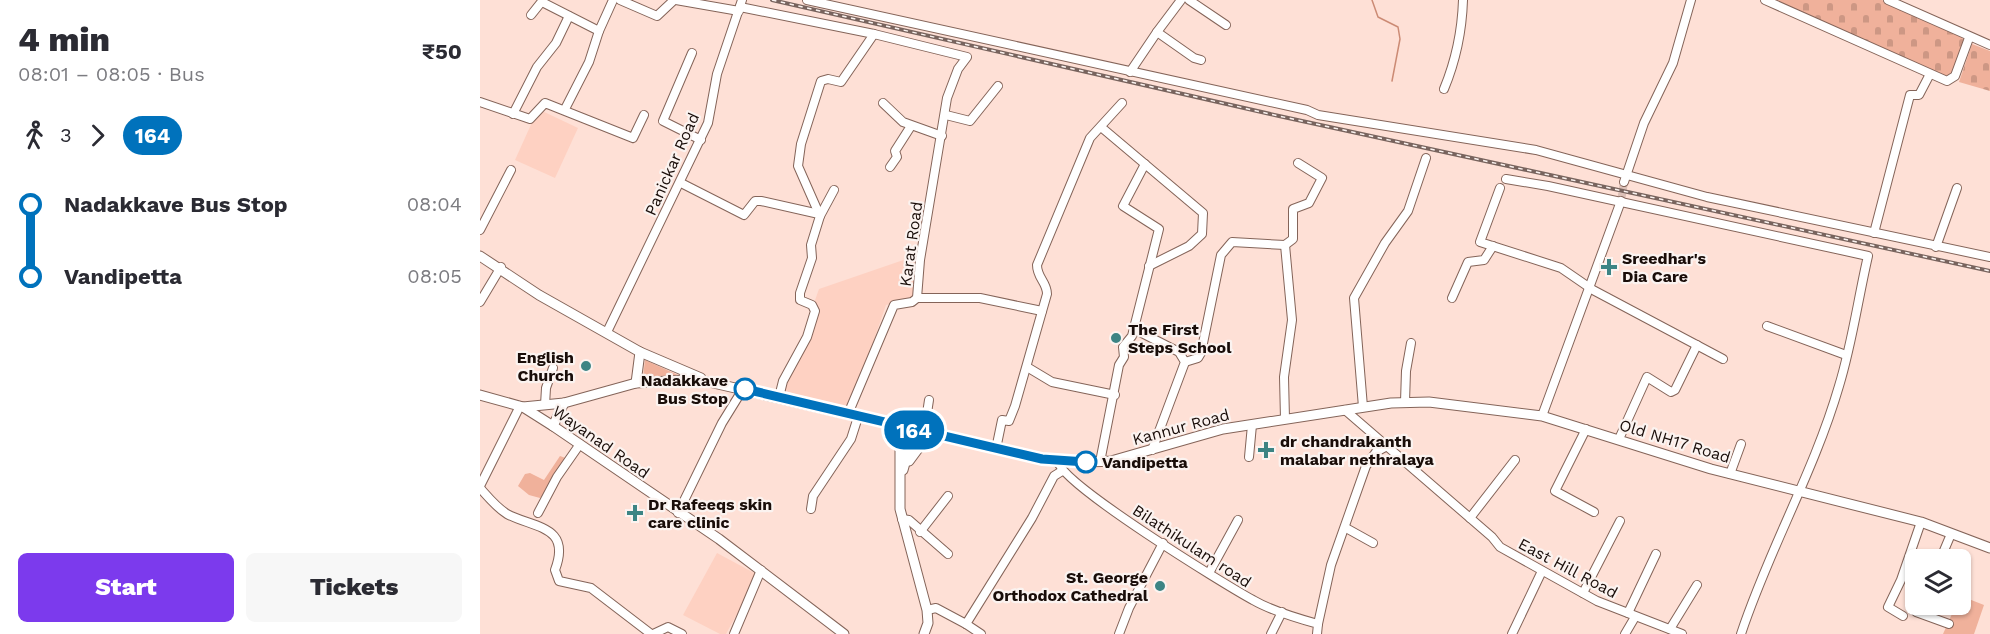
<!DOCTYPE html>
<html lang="en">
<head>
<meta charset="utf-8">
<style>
  :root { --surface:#fff; --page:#f7f7f7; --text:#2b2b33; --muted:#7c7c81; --accent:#7c3aed }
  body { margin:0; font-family:"Work Sans",sans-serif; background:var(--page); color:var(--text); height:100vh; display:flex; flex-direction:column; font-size:22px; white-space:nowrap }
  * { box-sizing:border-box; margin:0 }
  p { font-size:20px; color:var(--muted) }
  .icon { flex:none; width:33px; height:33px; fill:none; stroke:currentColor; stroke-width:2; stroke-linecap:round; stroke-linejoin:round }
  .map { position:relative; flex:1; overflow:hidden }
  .side { display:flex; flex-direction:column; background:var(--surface); width:480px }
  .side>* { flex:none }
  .badge { padding:0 12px; border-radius:20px; font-size:21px; line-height:39px }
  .fabs { position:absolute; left:1425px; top:549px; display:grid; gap:12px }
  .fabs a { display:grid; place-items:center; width:66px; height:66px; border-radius:9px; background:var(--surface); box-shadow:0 2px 4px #0004; font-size:30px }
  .map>.badge { position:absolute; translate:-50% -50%; box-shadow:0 0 0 3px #fff }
  .legs { display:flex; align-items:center; gap:9px; height:66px; padding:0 18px; font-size:20px }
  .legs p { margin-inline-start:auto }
  .summary { display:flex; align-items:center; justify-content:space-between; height:102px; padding:0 18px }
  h1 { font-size:33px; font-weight:800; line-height:45px }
  .button { display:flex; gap:12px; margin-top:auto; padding:12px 18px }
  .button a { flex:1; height:69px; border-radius:9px; background:var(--accent); color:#fff; font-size:24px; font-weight:800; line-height:69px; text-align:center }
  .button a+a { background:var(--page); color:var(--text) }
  ul { padding:0 18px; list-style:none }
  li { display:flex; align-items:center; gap:21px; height:72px; font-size:22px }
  li i { display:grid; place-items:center; width:9px; height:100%; margin:0 8px; background:currentColor }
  li i::after { content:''; width:15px; height:15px; margin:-8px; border:4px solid; border-radius:50%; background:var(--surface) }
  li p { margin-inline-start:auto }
  li:first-child i { background:linear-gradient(#0000 50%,currentColor 0) }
  li:last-child i { background:linear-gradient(currentColor 50%,#0000 0) }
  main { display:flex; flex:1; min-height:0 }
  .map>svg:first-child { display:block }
</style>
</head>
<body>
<main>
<section class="side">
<div class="summary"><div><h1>4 min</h1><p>08:01 – 08:05 · Bus</p></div><b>₹50</b></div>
<div class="legs"><svg class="icon" aria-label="walk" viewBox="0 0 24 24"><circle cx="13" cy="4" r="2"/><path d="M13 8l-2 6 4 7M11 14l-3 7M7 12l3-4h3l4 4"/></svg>3<svg class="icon" aria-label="forward" viewBox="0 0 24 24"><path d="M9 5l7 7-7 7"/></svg><b class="badge" style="background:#0072bc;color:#fff">164</b></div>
<ul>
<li><i style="color:#0072bc"></i><b>Nadakkave Bus Stop</b><p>08:04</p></li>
<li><i style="color:#0072bc"></i><b>Vandipetta</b><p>08:05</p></li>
</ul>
<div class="button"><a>Start</a><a>Tickets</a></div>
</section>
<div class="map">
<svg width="1510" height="634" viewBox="0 0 1510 634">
  <defs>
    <pattern id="cemetery-stones" width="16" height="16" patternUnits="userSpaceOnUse" patternTransform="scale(1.5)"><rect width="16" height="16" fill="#f0b19b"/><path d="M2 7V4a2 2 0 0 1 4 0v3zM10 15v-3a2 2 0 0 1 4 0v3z" fill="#cd9784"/></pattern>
  </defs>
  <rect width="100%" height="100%" fill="#fee0d6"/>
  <g fill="#fed1c2">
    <polygon points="58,109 98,128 75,178 35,160"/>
    <polygon points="435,256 435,293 432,298 406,305 369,412 303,390 339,289"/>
    <polygon points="237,553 278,575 246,634 240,634 203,615"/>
  </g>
  <g fill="url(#cemetery-stones)">
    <polygon points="1292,0 1402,0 1482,37 1485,44 1473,75 1466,77"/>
    <polygon points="1492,44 1510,51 1510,91 1479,82"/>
  </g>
  <g fill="#f0b19b">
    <polygon points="165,360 198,375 163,377"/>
    <polygon points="80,456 91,460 76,487 69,489 60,498 49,495 38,486 45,474 50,473 64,480"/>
    <polygon points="1481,596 1504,605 1494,634 1463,634 1476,605 1480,604"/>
  </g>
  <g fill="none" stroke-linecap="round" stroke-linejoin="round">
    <polyline stroke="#cc8b75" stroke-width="1.5" points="892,0 898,17 918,27 920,39 912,81"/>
    <polyline stroke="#dcc0b7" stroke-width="8" stroke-dasharray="8 4" stroke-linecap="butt" points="1141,201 1144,182"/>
    <g stroke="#846459" stroke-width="10">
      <g id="minor">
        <polyline points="140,0 177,16 194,0"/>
        <polyline points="196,0 259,11"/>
        <polyline points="327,0 827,110 838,115 1056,150 1227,197 1510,257"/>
        <polyline points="701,0 677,32 714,58 721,60"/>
        <polyline points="709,0 746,25"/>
        <polyline points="1285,0 1467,81 1475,76 1489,38"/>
        <polyline points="1408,0 1510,45"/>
        <polyline points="62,2 119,31 109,62 85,109"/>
        <polyline points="260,7 394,34 487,57 478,69 467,98 440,260 437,298 432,302 414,305 368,414"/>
        <polyline points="51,15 63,0"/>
        <polyline points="119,31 133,0"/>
        <polyline points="212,53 183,121 221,140"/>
        <polyline points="650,72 677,32"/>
        <path d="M964,89C976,60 982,31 983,0"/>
        <polyline points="0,102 50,119 65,103 153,138 164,115"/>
        <polyline points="403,103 423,122 462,136"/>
        <polyline points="33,114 57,67 76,43 89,16"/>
        <polyline points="466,115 490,121 518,86"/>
        <polyline points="621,127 723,213 722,234 709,246 669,266"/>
        <polyline points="410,167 417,157 415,151 431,126"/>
        <path d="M1026,179L1068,186L1388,256C1378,299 1372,344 1359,386C1334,472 1289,549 1261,634"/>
        <polyline points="1144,182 1164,123 1193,63 1211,0"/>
        <polyline points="201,183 264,215 275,201 281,201 339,214"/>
        <polyline points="1020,188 1000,242 1081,268 1113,290 1243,359"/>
        <polyline points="340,216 354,190"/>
        <polyline points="0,230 31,170"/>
        <polyline points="1394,233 1430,95 1439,95 1450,74"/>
        <polyline points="1456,247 1477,188"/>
        <polyline points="437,298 500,298 562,311"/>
        <polyline points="972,298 988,262 1004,260 1013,246"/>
        <polyline points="0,302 21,267"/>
        <polyline points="1287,326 1366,355"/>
        <polyline points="654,329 699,352 705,362 672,450"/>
        <polyline points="127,332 228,123 237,74 262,0"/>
        <polyline points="705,362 718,358 721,353 741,255 752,242 805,245 813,239 813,209 829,203 842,178 818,163"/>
        <polyline points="547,367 572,382 635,395"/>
        <polyline points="299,397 303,381 327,337 335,311 332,305 320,300 320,293 332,258 331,245 340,216 318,166 321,144 341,81 348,79 361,82 394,34"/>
        <polyline points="925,402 926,371 931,343"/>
        <polyline points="65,405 66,388 73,368"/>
        <polyline points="883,407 874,298 905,243 928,211 946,158"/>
        <polyline points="865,410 1012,537 1020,547 1117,601 1202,634"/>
        <polyline points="1062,416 1141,201"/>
        <polyline points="805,419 804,377 812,320 805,245"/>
        <polyline points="1106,429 1075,491 1114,512"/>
        <polyline points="444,433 449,400"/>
        <polyline points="1139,439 1167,377 1191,392 1195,390 1217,345"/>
        <path d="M516,449L522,420L529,421L535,406L567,294C567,282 557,278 557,265L610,138L642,103"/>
        <polyline points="769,457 772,425"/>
        <path d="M578,462C585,486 742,583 773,600C792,611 816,618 838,624L837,634"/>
        <polyline points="620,462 639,365 644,357 643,347 652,336 679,229 643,206 665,164"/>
        <polyline points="1250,474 1261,444"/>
        <polyline points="0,486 40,406"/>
        <path d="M0,488C8,497 16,507 27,514C53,528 92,525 75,570L79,581L111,588L171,634"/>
        <polyline points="331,509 333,496 371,439 378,417"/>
        <polyline points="58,513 77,477 100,444"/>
        <polyline points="198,513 242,423 263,389"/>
        <polyline points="990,518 1035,460"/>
        <polyline points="422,519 429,520 468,554"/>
        <polyline points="866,528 893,543"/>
        <polyline points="440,532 468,496"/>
        <polyline points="1460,560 1471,534"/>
        <polyline points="729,573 758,520"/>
        <polyline points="1103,593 1140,521"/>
        <polyline points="1439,604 1436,612 1469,624"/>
        <polyline points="447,610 456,608 486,624 552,518 574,476 582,471"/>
        <polyline points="1148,613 1176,554"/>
        <polyline points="1423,616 1408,607 1421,580 1441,522"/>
        <polyline points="486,624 501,634"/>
        <polyline points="838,624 851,565 886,466 896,452 907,446"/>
        <polyline points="1190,629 1217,585"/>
        <polyline points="173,634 188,627 202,634"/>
        <polyline points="254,634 281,570"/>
        <polyline points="639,634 649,608 683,543"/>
        <polyline points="791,634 802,612"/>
        <polyline points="1032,634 1062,571"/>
        <polyline points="1145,634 1155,617"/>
      </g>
    </g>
    <g stroke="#846459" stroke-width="11">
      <g id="major">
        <polyline points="0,256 59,295 160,352 221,378"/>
        <polyline points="156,383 160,352"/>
        <polyline points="0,395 43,407 73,426 239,539 364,634"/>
        <path d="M43,407L84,403L156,383L205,380L229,382L562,459C585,463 608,462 631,461L743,429L911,403L949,402L1062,416L1231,469L1441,522L1510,548"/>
        <polyline points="406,424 415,432 420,443 420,509 447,610 448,623 444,634"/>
        <polyline points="73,426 84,403"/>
        <polyline points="421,430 428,434 431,441 423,470"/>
        <polyline points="429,461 449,434"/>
      </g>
    </g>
    <use href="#minor" stroke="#fff" stroke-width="8"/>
    <use href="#major" stroke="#fff" stroke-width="9"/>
    <g stroke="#78645e" stroke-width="4">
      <polyline id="rail" points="292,0 799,116 1510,271"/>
    </g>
    <use href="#rail" stroke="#fbf3f0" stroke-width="1.5" stroke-dasharray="4.5" stroke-linecap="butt"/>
  </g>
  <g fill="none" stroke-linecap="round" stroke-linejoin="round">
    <g stroke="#fff" stroke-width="14">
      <polyline id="line-1" points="265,389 562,459 606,462"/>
    </g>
    <use href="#line-1" stroke="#0072bc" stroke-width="9"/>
  </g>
  <g fill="#3c8484" stroke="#fbf3f0" stroke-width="2">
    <path d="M1126 258h6v6h6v6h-6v6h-6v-6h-6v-6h6z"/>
    <circle cx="636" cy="338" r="6"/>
    <circle cx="106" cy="366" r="6"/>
    <path d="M783 441h6v6h6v6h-6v6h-6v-6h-6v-6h6z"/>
    <path d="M152 504h6v6h6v6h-6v6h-6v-6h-6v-6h6z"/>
    <circle cx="680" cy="586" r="6"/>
  </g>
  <g fill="#fff" stroke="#0072bc" stroke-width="3">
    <circle cx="265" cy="389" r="10"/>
    <circle cx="606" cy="462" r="10"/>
  </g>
  <g text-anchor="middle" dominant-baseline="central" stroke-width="4.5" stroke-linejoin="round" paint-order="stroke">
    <g font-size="16" fill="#190d09" stroke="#fbf3f0">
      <text transform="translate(192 164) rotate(-66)">Panickar Road</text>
      <text transform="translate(431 244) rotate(-82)">Karat Road</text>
      <text transform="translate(701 427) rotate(-15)">Kannur Road</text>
      <text transform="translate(1195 441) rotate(17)">Old NH17 Road</text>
      <text transform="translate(121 442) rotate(35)">Wayanad Road</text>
      <text transform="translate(712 546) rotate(33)">Bilathikulam road</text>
      <text transform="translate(1088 568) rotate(28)">East Hill Road</text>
    </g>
    <g font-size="16" font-weight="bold" fill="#190d09" stroke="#fbf3f0" text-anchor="start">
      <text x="1142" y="258">Sreedhar's<tspan x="1142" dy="18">Dia Care</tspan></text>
      <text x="648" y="329">The First<tspan x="648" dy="18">Steps School</tspan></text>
      <text x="94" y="357" text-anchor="end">English<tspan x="94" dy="18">Church</tspan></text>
      <text x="800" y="441">dr chandrakanth<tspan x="800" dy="18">malabar nethralaya</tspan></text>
      <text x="168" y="504">Dr Rafeeqs skin<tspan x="168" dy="18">care clinic</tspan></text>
      <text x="668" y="577" text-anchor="end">St. George<tspan x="668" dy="18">Orthodox Cathedral</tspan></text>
    </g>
    <g font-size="16" font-weight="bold" fill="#190d09" stroke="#fbf3f0" text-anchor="end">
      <text x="248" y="380">Nadakkave<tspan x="248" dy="18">Bus Stop</tspan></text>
      <text x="622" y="462" text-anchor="start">Vandipetta</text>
    </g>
  </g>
</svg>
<div class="fabs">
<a><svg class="icon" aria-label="layers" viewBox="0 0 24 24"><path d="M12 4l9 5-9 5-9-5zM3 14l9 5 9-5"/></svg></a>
</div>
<b class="badge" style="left:434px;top:430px;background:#0072bc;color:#fff">164</b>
</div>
</main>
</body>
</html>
